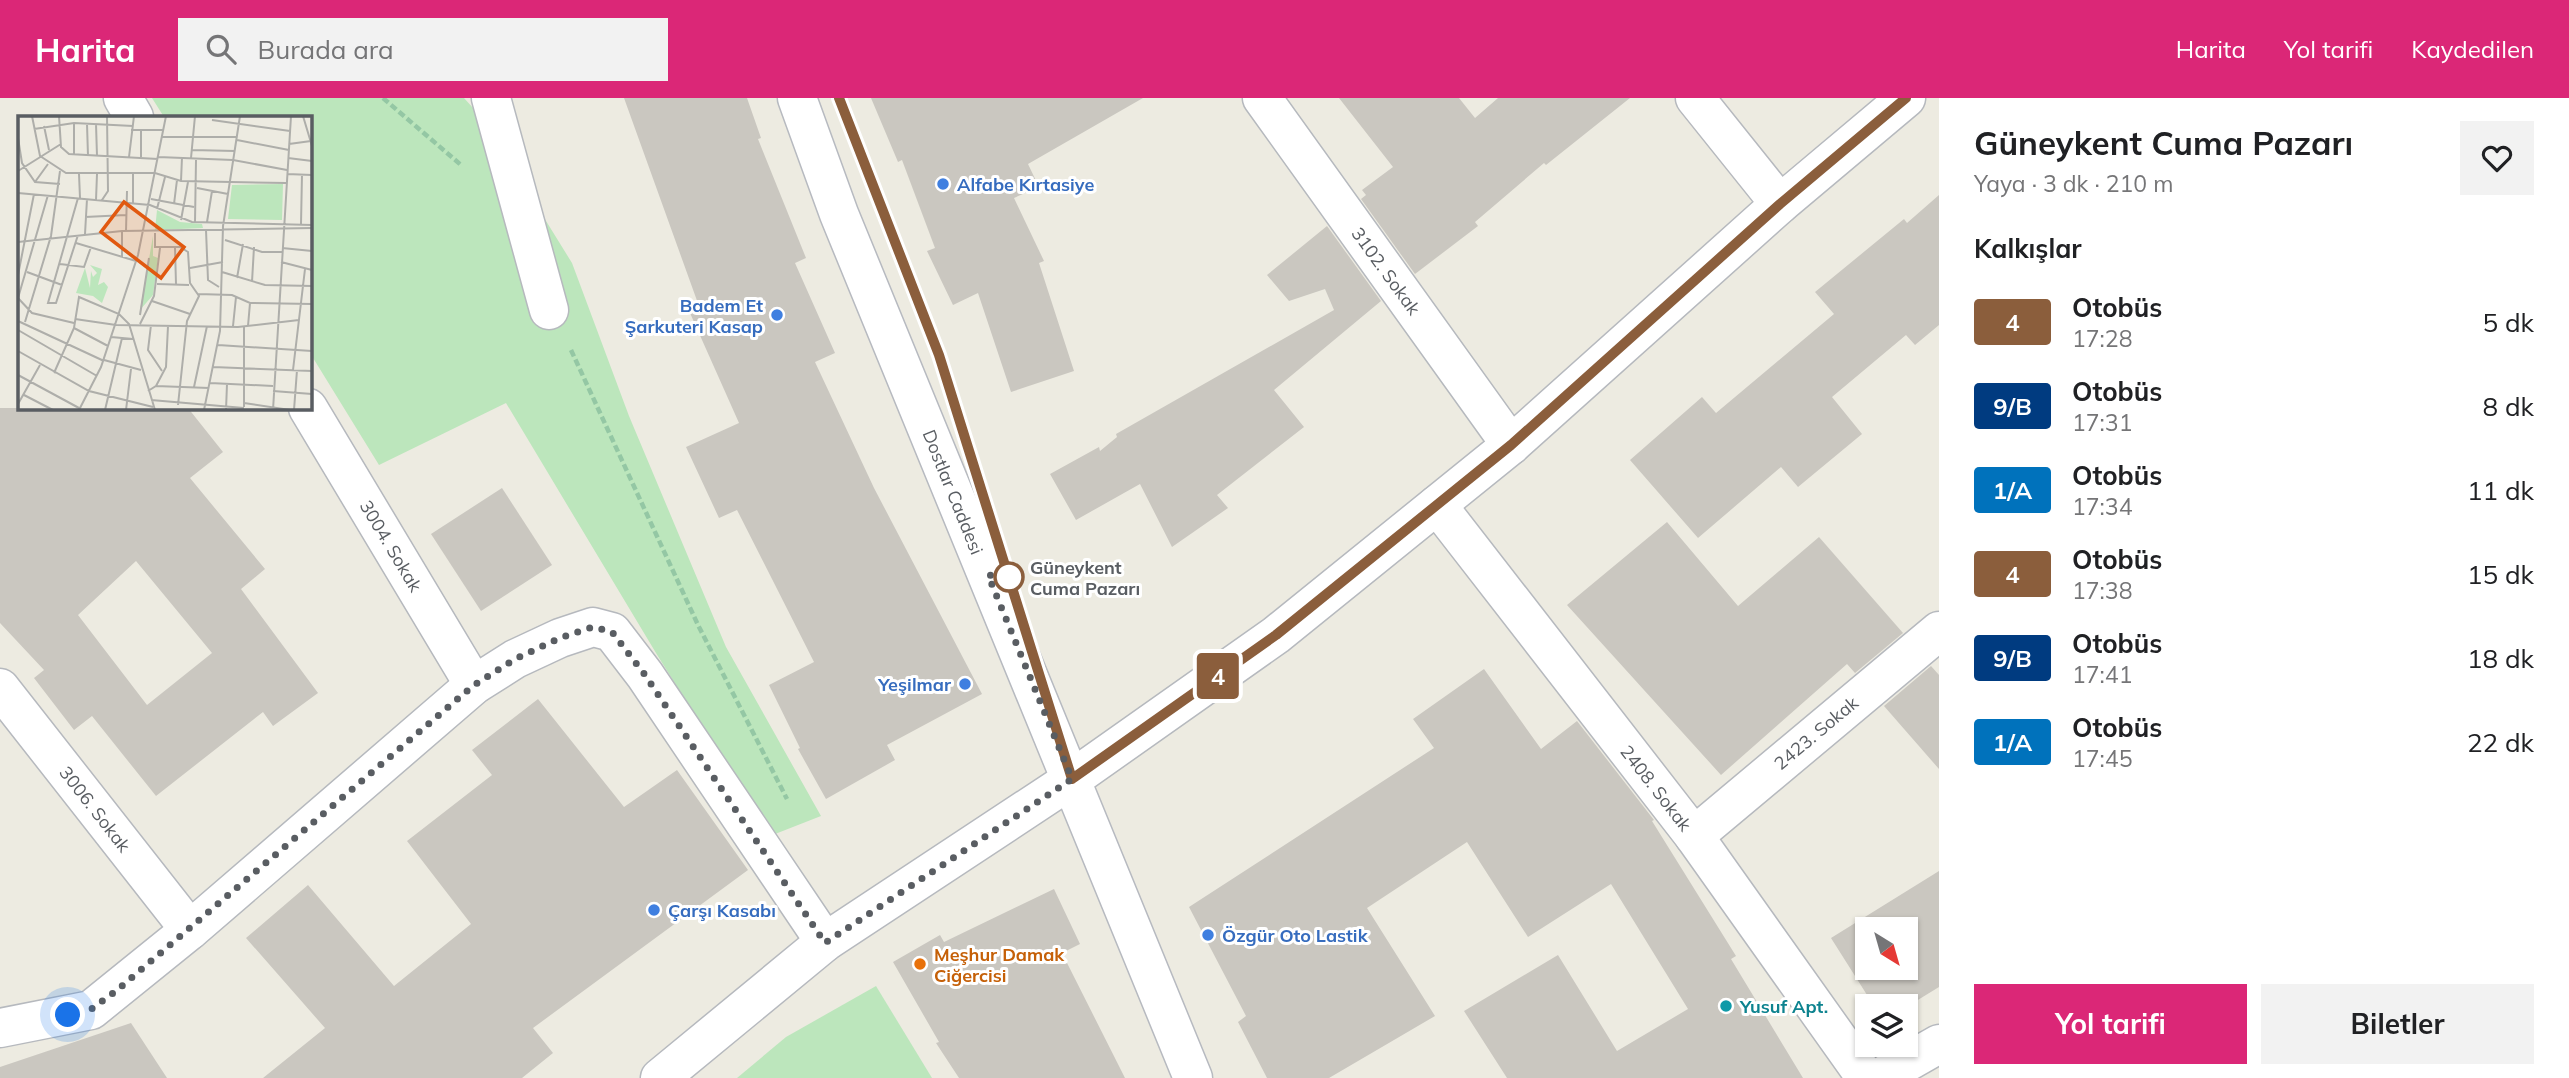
<!DOCTYPE html>
<html lang="tr">
<head>
<meta charset="utf-8">
<style>
  :root { --surface:#fff; --page:#f2f2f2; --text:#202124; --muted:#757577; --accent:#db2777 }
  body { margin:0; font-family:Mulish,sans-serif; background:var(--page); color:var(--text); height:100vh; display:flex; flex-direction:column; font-size:26px; white-space:nowrap }
  * { box-sizing:border-box; margin:0 }
  p { font-size:23px; color:var(--muted) }
  .icon { flex:none; width:38px; height:38px; fill:none; stroke:currentColor; stroke-width:2; stroke-linecap:round; stroke-linejoin:round }
  .map { position:relative; flex:1; overflow:hidden }
  .panel { display:flex; flex-direction:column; background:var(--surface); width:630px }
  .panel>* { flex:none }
  .badge { padding:0 14px; border-radius:5px; font-size:24px; line-height:46px }
  .needle { width:46px; rotate:143deg }
  .controls { position:absolute; left:1855px; top:819px; display:grid; gap:14px }
  .controls a { display:grid; place-items:center; width:63px; height:63px; border-radius:0px; background:var(--surface); box-shadow:0 2px 5px #0004; font-size:35px }
  .you { position:absolute; width:35px; height:35px; margin:-18px; border:5px solid #fff; border-radius:50%; background:#1a73e8; box-shadow:0 0 0 10px #1a73e833 }
  .map>.badge { position:absolute; translate:-50% -50%; box-shadow:0 0 0 4px #fff }
  h2 { padding:0 35px; font-size:26px; line-height:63px }
  .round { display:grid; place-items:center; flex:none; width:74px; height:74px; border-radius:0px; background:var(--page) }
  .summary { display:flex; align-items:center; justify-content:space-between; height:119px; padding:0 35px }
  h1 { font-size:33px; font-weight:700; line-height:52px }
  .button { display:flex; gap:14px; margin-top:auto; padding:14px 35px }
  .button a { flex:1; height:80px; border-radius:0px; background:var(--accent); color:#fff; font-size:28px; font-weight:700; line-height:80px; text-align:center }
  .button a+a { background:var(--page); color:var(--text) }
  ul { padding:0; list-style:none }
  li { display:flex; align-items:center; gap:21px; height:84px; padding:0 35px }
  li div { flex:1 }
  li b { display:block; font-size:26px }
  li em { font-style:normal }
  li .badge { min-width:77px; font-weight:700; text-align:center }
  header { display:flex; align-items:center; gap:42px; box-sizing:border-box; height:98px; padding:0 35px; background:var(--accent); color:#fff }
  header strong { font-size:33px }
  nav { display:flex; gap:38px; margin-inline-start:auto; font-size:24px }
  .search { width:490px; height:63px; background:var(--page); display:flex; align-items:center; gap:18px; box-sizing:border-box; padding:0 24px; border-radius:0px; color:var(--muted); font-size:26px }
  main { display:flex; flex:1; min-height:0 }
  .map>svg:first-child { display:block }
</style>
</head>
<body>
<header>
<strong>Harita</strong>
<div class="search"><svg class="icon" aria-label="search" viewBox="0 0 24 24"><circle cx="10" cy="10" r="6"/><path d="M15 15l6 6"/></svg>Burada ara</div>
<nav><a>Harita</a><a>Yol tarifi</a><a>Kaydedilen</a></nav>
</header>
<main>
<div class="map">
<svg width="1939" height="980" viewBox="0 0 1939 980">
  <rect width="100%" height="100%" fill="#edebe1"/>
  <g fill="#bce6bc">
    <polygon points="152,0 464,0 483,21 572,165 629,318 726,549 821,718 770,738 656,555 506,305 379,367 310,255 310,19 164,19"/>
    <polygon points="876,888 932,980 737,980 786,939"/>
  </g>
  <g fill="#cac7c0" fill-rule="evenodd">
    <polygon points="624,0 747,0 761,40 758,41 806,160 795,165 835,255 815,264 874,390 982,596 887,647 895,662 826,701 798,651 800,650 769,587 814,564 737,412 719,420 686,349 739,325 690,215 700,211"/>
    <polygon points="871,0 1143,0 1028,66 1039,89 1014,100 1044,163 1039,165 1074,273 1011,294 978,195 953,207 927,153 935,150 902,62 898,64"/>
    <polygon points="1339,0 1459,0 1475,20 1498,0 1630,0 1546,67 1544,65 1475,124 1478,128 1415,176 1361,101 1366,97 1362,92 1393,69"/>
    <polygon points="1939,97 1939,227 1915,247 1906,237 1832,299 1862,336 1798,389 1781,369 1698,440 1630,362 1702,299 1716,315 1834,216 1815,194 1904,121 1907,125"/>
    <polygon points="1327,128 1381,203 1274,292 1304,329 1217,397 1228,410 1172,449 1140,386 1076,422 1050,376 1099,349 1100,353 1117,339 1116,336 1334,212 1325,191 1289,203 1267,177"/>
    <path d="M0,310H188L223,354L190,380L265,471L241,491L318,595L273,628L263,614L156,698L92,618L74,632L34,580L44,572L0,525ZM136,463L212,555L147,607L78,517Z"/>
    <polygon points="502,390 552,467 481,513 431,436"/>
    <polygon points="1667,424 1738,508 1819,439 1903,535 1855,575 1847,566 1721,677 1567,507"/>
    <polygon points="1931,568 1939,577 1939,671 1884,608"/>
    <polygon points="1484,571 1541,651 1577,623 1654,722 1652,723 1736,858 1731,861 1803,980 1507,980 1464,913 1558,857 1617,953 1688,911 1611,786 1528,839 1467,744 1367,810 1435,918 1329,980 1267,980 1238,924 1246,918 1189,809 1434,650 1413,621"/>
    <polygon points="538,601 624,709 677,672 748,772 533,930 553,955 522,980 263,980 325,930 246,840 308,787 394,888 471,826 407,743 492,677 472,652"/>
    <path d="M1939,773V889L1908,908H1874L1831,840ZM1867,831H1906V870H1867Z"/>
    <polygon points="1054,791 1080,846 1062,855 1125,980 959,980 936,945 939,944 893,864 940,837 944,844"/>
    <polygon points="131,925 167,980 0,980 0,969"/>
  </g>
  <g fill="none" stroke-linecap="round" stroke-linejoin="round">
    <g stroke="#b6b9be" stroke-width="41">
      <g id="minor">
        <polyline points="123,0 134,19"/>
        <polyline points="491,0 549,212"/>
        <polyline points="1262,0 1511,347"/>
        <polyline points="1695,0 1780,106"/>
        <polyline points="308,310 474,587"/>
        <polyline points="1437,407 1694,738 1866,980"/>
        <polyline points="0,590 190,832"/>
        <polyline points="1694,738 1939,533"/>
        <polyline points="0,930 91,912 190,832 474,587 515,561 560,540 593,529 612,534 645,577 825,844"/>
        <polyline points="1879,980 1939,946"/>
      </g>
    </g>
    <g stroke="#b6b9be" stroke-width="41">
      <polyline id="tertiary" points="660,980 825,844 1072,681 1276,537 1511,347 1780,106 1906,0"/>
    </g>
    <g stroke="#b7bac0" stroke-width="41">
      <polyline id="secondary" points="797,0 839,116 1193,980"/>
    </g>
    <g stroke="#94c7a4" stroke-width="4.5" stroke-dasharray="7 3.5" stroke-linecap="butt">
      <polyline points="383,0 461,67"/>
      <polyline points="571,252 698,527 787,701"/>
    </g>
    <use href="#minor" stroke="#fff" stroke-width="38"/>
    <use href="#tertiary" stroke="#fff" stroke-width="38"/>
    <use href="#secondary" stroke="#fff" stroke-width="38"/>
  </g>
  <g fill="none" stroke-linecap="round" stroke-linejoin="round">
    <g stroke="#fff" stroke-width="16">
      <polyline id="line" points="839,0 939,257 1072,681 1276,537 1511,347 1780,106 1906,0"/>
    </g>
    <use href="#line" stroke="#8b5e3c" stroke-width="10"/>
    <polyline stroke="#595d62" stroke-width="7" stroke-dasharray="0 12.6" points="68,917 90,912 116,893 474,587 515,561 560,540 593,529 612,534 645,577 825,845 1072,681 988,477 1009,479"/>
  </g>
  <g fill="#3f7fe0" stroke="#fff" stroke-width="2.5">
    <circle cx="943" cy="86" r="7"/>
    <circle cx="777" cy="217" r="7"/>
    <circle cx="965" cy="586" r="7"/>
    <circle cx="654" cy="812" r="7"/>
    <circle cx="1208" cy="837" r="7"/>
  </g>
  <circle fill="#fff" stroke="#8b5e3c" stroke-width="3.5" cx="1009" cy="479" r="14"/>
  <circle fill="#e8710a" stroke="#fff" stroke-width="2.5" cx="920" cy="866" r="7"/>
  <circle fill="#0f9aa8" stroke="#fff" stroke-width="2.5" cx="1726" cy="908" r="7"/>
  <g text-anchor="middle" dominant-baseline="central" stroke-width="6" stroke-linejoin="round" paint-order="stroke">
    <g font-size="18" font-weight="bold" fill="#366cbe" stroke="#fff" text-anchor="start">
      <text x="957" y="86">Alfabe Kırtasiye</text>
      <text x="763" y="207" text-anchor="end">Badem Et<tspan x="763" dy="21">Şarkuteri Kasap</tspan></text>
      <text x="951" y="586" text-anchor="end">Yeşilmar</text>
      <text x="668" y="812">Çarşı Kasabı</text>
      <text x="1222" y="837">Özgür Oto Lastik</text>
    </g>
    <g font-size="18" fill="#595d62" stroke="#fff">
      <text transform="translate(1386 173) rotate(54)">3102. Sokak</text>
      <text transform="translate(953 394) rotate(68)">Dostlar Caddesi</text>
      <text transform="translate(391 448) rotate(59)">3004. Sokak</text>
      <text transform="translate(1816 635) rotate(-40)">2423. Sokak</text>
      <text transform="translate(1656 690) rotate(52)">2408. Sokak</text>
      <text transform="translate(95 711) rotate(52)">3006. Sokak</text>
    </g>
    <g font-size="18" font-weight="bold" fill="#595d62" stroke="#fff" text-anchor="start">
      <text x="1030" y="469">Güneykent<tspan x="1030" dy="21">Cuma Pazarı</tspan></text>
    </g>
    <g font-size="18" font-weight="bold" fill="#c56008" stroke="#fff" text-anchor="start">
      <text x="934" y="856">Meşhur Damak<tspan x="934" dy="21">Ciğercisi</tspan></text>
    </g>
    <g font-size="18" font-weight="bold" fill="#0d838f" stroke="#fff" text-anchor="start">
      <text x="1740" y="908">Yusuf Apt.</text>
    </g>
  </g>
  <g transform="translate(18 18)">
    <rect width="294" height="294" fill="#edebe1"/>
    <path d="M214,69L265,68L264,104L210,103ZM139,94L162,106L184,108L185,112L137,114ZM135,120V140L140,142L135,179L122,194ZM72,149L84,153L80,169L86,166L90,171L84,187L75,180L58,177L67,152L72,172L73,155L75,161L79,157Z" fill="#bce6bc"/>
    <path fill="none" stroke="#aeaeaa" stroke-width="2" d="M14,0L22,40L48,57H137L163,65L268,67M41,0L43,31L51,38L140,43M285,0L294,30M194,4L272,15M69,8L70,40M78,8L79,40M26,10L31,34M16,13L56,7L115,10M113,14H145M123,14V41M144,21H219M0,22L4,47L17,66L42,68M219,24L271,34M271,28L293,25M174,34L217,35M56,39V7M111,41L116,0M140,41L215,44L269,54M173,42L177,0M270,42L294,45M0,55L43,28M115,57V87M61,58L62,82M269,58L294,59M163,65L164,41M17,66L30,48M179,72L210,78M0,77L132,89L174,106L294,109M133,83L176,91M78,84L79,58M84,84L90,75L89,0M156,88L159,64M139,93L147,61M67,101L108,99M163,104L170,66M177,106L178,44M189,106L194,75M283,108L284,58M188,114L190,164L201,171M108,115L109,75M137,117V131H162L170,136L172,167L181,180L169,205L160,289M67,118L69,83M60,119L38,187H30L60,82M207,124L244,136H264M0,126L104,115L294,112M58,127L118,145M157,132L158,168M264,132L294,135M104,141V115M263,146L294,154M42,148L66,151L73,131M172,152L205,146M9,156L44,169M204,156L247,169L294,170M0,159L16,78M219,162L225,128M234,166L236,131M139,168L171,169M180,178L214,179L232,187L294,188M0,182L30,79M0,182L14,197L56,207M134,185L172,198M122,199L131,142M57,203L98,209L220,211L281,204M0,205L86,245M7,206L33,120L42,55M122,208L136,180L142,132M133,209L130,234L144,255M215,210L218,181M226,210V291M230,210L232,187M56,212L90,230M0,214L79,260M93,221L115,223M200,229L294,235M0,235L71,275L135,291M86,244L123,254M195,251L294,255M275,254L287,153M36,257L56,212L61,181L101,198L111,208L137,294M0,259L61,292M192,267L255,270M138,270L148,251L150,210M176,271L189,210M130,275L138,270L191,272M255,275L294,278M6,279L35,294M133,284L226,292M226,287L272,294M0,288L22,249M61,294L83,251L120,139L148,0M87,294L104,222M108,294L113,253M186,294L202,215L205,110L222,0M208,294L209,268M255,294L273,0M276,294L279,254"/>
    <path fill="#e15910" fill-opacity="0.15" stroke="#e15910" stroke-width="3.5" d="M106,86L166,131L143,162L83,116Z"/>
    <rect width="294" height="294" fill="none" stroke="#595d62" stroke-width="3.5"/>
  </g>
</svg>
<div class="controls">
<a><svg class="needle" viewBox="-14 -14 28 28"><path d="M0-13l5 13h-10z" fill="#e53935"/><path d="M0 13l5-13h-10z" fill="#757577"/></svg></a>
<a><svg class="icon" aria-label="layers" viewBox="0 0 24 24"><path d="M12 4l9 5-9 5-9-5zM3 14l9 5 9-5"/></svg></a>
</div>
<div class="you" style="left:68px;top:917px"></div>
<b class="badge" style="left:1218px;top:578px;background:#8b5e3c;color:#fff">4</b>
</div>
<section class="panel">
<div class="summary"><div><h1>Güneykent Cuma Pazarı</h1><p>Yaya · 3 dk · 210 m</p></div><a class="round"><svg class="icon" aria-label="heart" viewBox="0 0 24 24"><path d="M12 20l-8-8c-3-5 5-10 8-4 3-6 11-1 8 4z"/></svg></a></div>
<h2>Kalkışlar</h2>
<ul>
<li><span class="badge" style="background:#8b5e3c;color:#fff">4</span><div><b>Otobüs</b><p>17:28</p></div><em>5 dk</em></li>
<li><span class="badge" style="background:#003b80;color:#fff">9/B</span><div><b>Otobüs</b><p>17:31</p></div><em>8 dk</em></li>
<li><span class="badge" style="background:#0072bc;color:#fff">1/A</span><div><b>Otobüs</b><p>17:34</p></div><em>11 dk</em></li>
<li><span class="badge" style="background:#8b5e3c;color:#fff">4</span><div><b>Otobüs</b><p>17:38</p></div><em>15 dk</em></li>
<li><span class="badge" style="background:#003b80;color:#fff">9/B</span><div><b>Otobüs</b><p>17:41</p></div><em>18 dk</em></li>
<li><span class="badge" style="background:#0072bc;color:#fff">1/A</span><div><b>Otobüs</b><p>17:45</p></div><em>22 dk</em></li>
</ul>
<div class="button"><a>Yol tarifi</a><a>Biletler</a></div>
</section>
</main>
</body>
</html>
